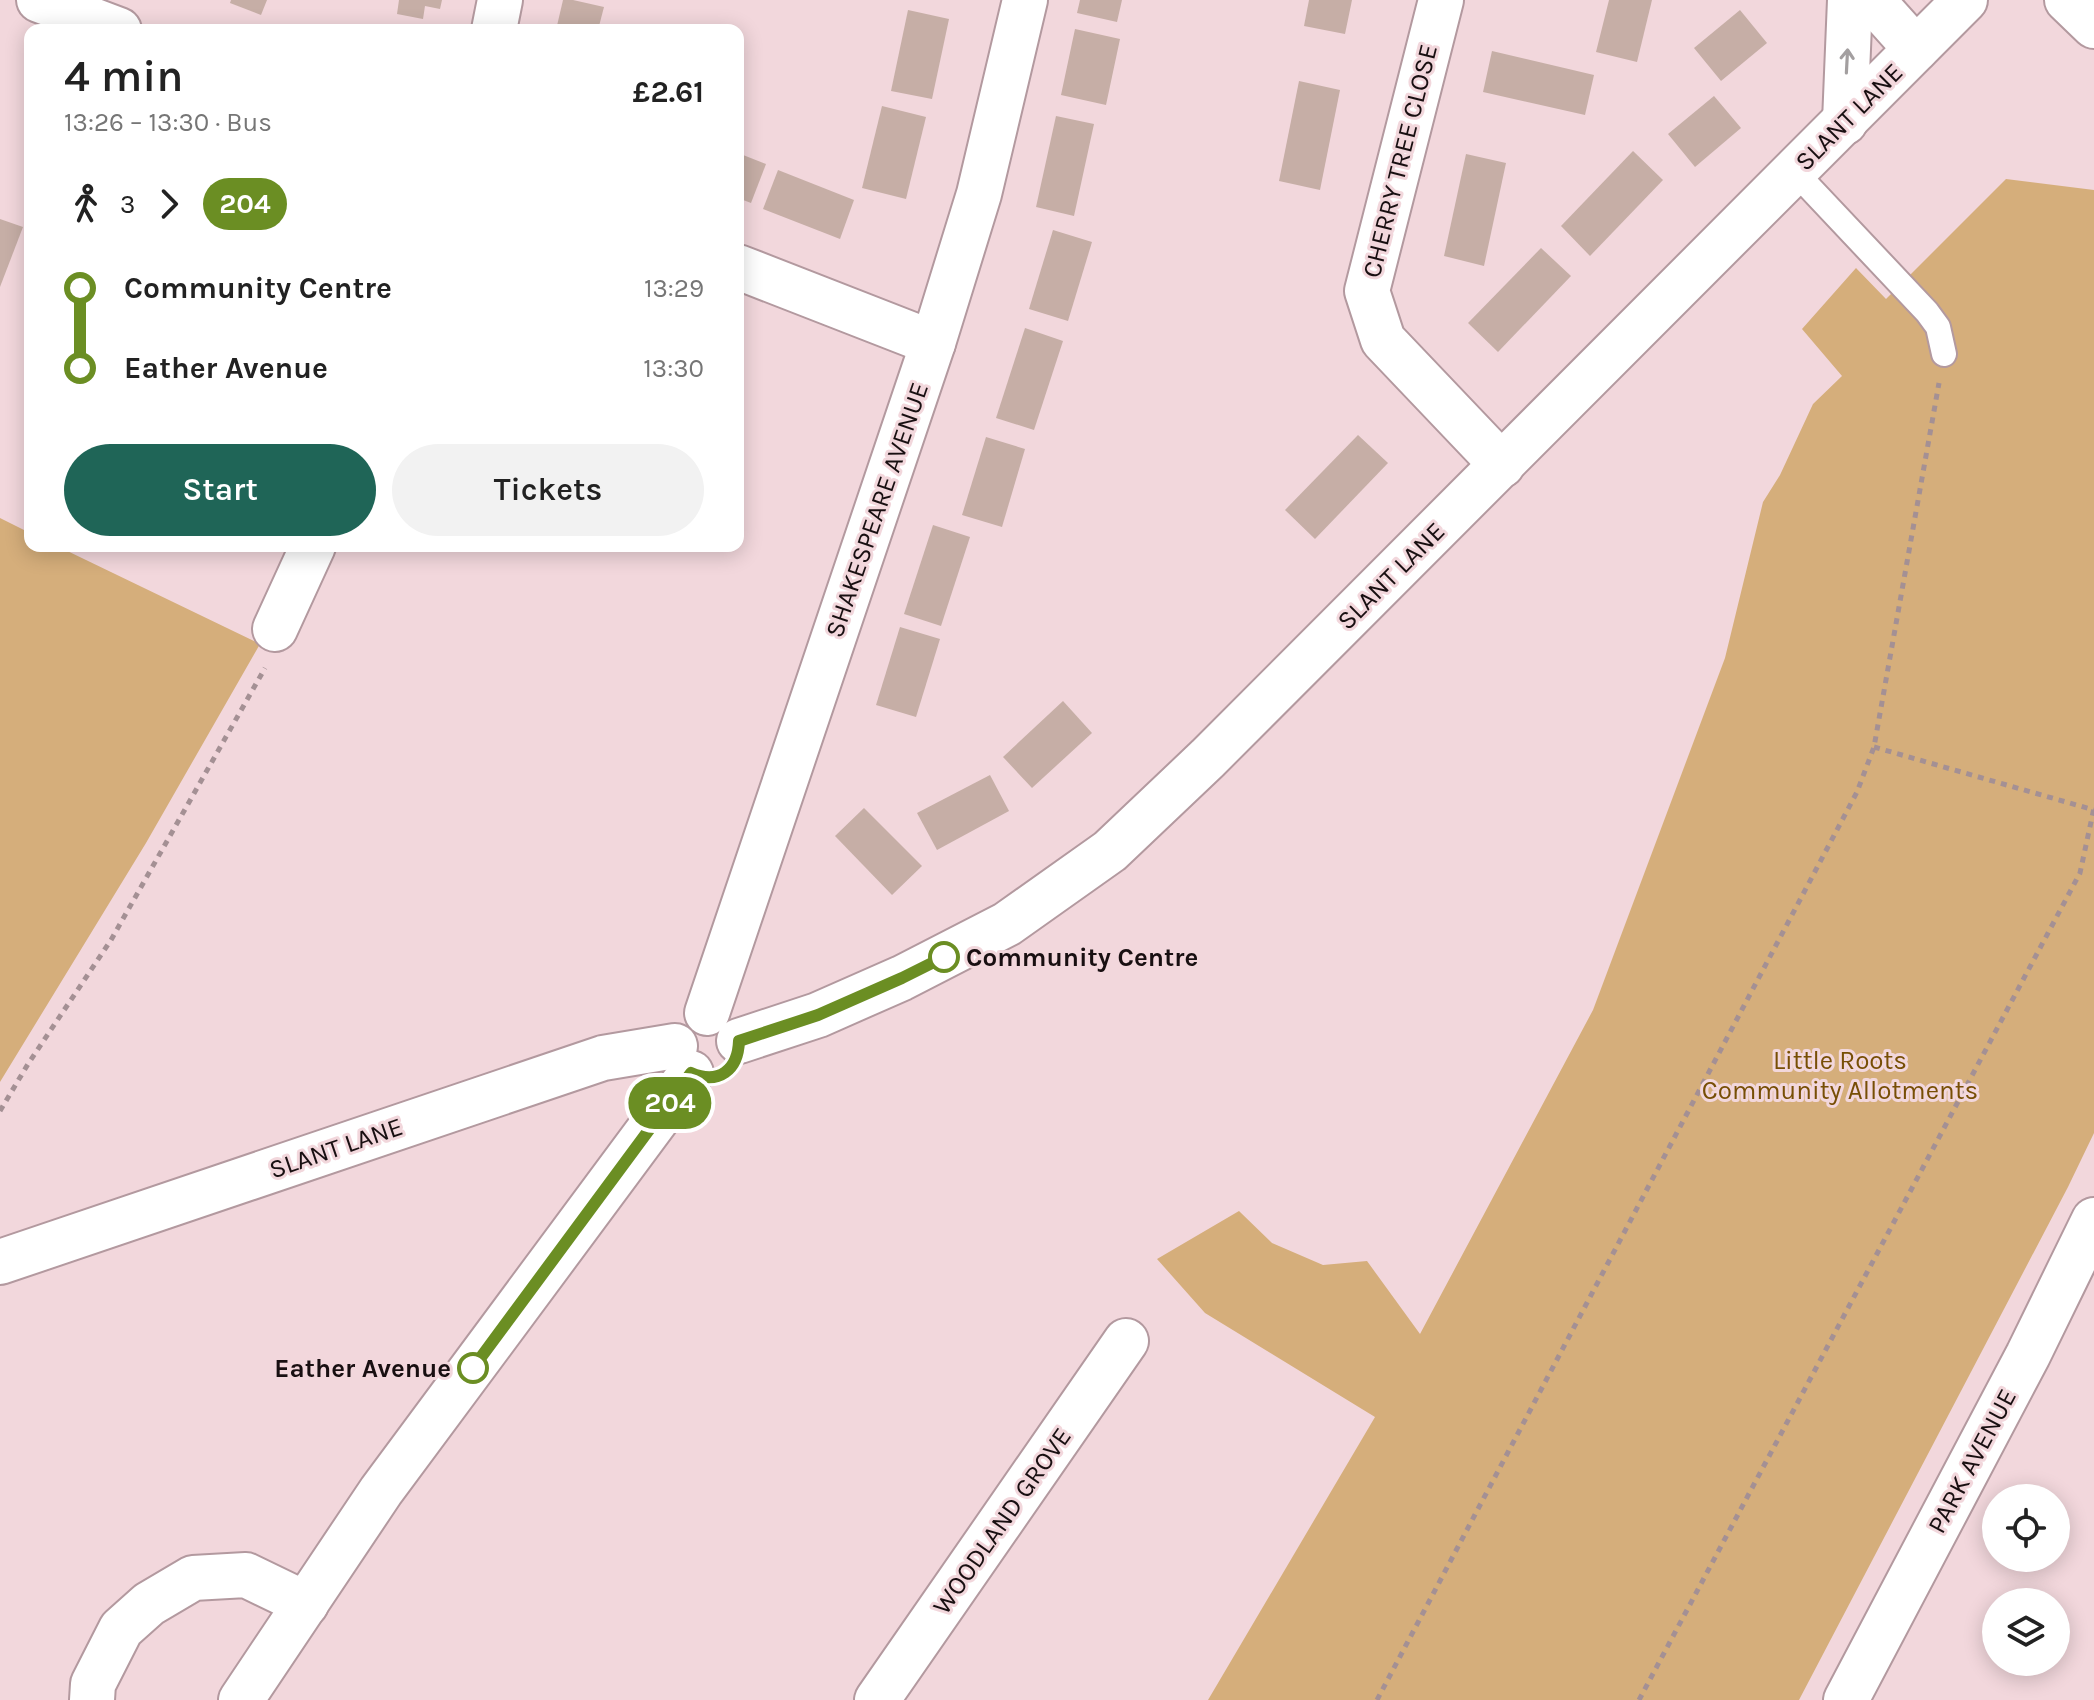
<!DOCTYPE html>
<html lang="en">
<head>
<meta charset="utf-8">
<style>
  :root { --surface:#fff; --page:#f2f2f2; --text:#222; --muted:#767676; --accent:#1f6557 }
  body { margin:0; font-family:Karla,sans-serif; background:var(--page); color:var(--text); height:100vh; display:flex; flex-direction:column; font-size:30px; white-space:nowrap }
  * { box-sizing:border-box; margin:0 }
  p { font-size:26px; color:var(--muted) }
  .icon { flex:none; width:44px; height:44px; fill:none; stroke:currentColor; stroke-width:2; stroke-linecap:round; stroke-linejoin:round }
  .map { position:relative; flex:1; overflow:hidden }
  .sheet { position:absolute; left:24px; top:24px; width:720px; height:528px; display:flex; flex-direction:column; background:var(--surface); border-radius:16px; box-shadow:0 4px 20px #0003 }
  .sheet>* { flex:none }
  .badge { padding:0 16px; border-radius:26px; font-size:28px; line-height:52px }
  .controls { position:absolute; left:1982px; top:1484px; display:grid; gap:16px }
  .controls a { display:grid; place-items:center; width:88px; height:88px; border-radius:50%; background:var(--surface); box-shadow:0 4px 20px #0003; font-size:40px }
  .map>.badge { position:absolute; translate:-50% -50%; box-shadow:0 0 0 4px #fff }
  .legs { display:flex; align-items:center; gap:12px; height:88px; padding:0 40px; font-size:26px }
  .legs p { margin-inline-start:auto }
  .summary { display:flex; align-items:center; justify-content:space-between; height:136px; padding:0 40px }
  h1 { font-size:44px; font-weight:600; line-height:60px }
  .primary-button { display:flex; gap:16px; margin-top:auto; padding:16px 40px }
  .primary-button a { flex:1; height:92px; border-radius:48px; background:var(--accent); color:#fff; font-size:32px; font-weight:600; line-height:92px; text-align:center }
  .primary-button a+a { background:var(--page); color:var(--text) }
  ul { padding:0 40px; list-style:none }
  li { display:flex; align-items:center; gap:28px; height:80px; font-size:30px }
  li i { display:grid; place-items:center; width:12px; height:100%; margin:0 10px; background:currentColor }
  li i::after { content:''; width:20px; height:20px; margin:-10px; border:6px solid; border-radius:50%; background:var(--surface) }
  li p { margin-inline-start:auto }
  li:first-child i { background:linear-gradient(#0000 50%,currentColor 0) }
  li:last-child i { background:linear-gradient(currentColor 50%,#0000 0) }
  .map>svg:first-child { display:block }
</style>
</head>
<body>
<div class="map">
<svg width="2094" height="1700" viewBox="0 0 2094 1700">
  <rect width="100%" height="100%" fill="#f2d7dc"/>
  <g fill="#d5ae7b">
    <polygon points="2006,179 2094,190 2094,1133 2068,1187 1799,1700 1208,1700 1375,1417 1205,1313 1157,1259 1239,1211 1272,1243 1323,1265 1367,1261 1420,1334 1593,1010 1725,658 1763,502 1780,475 1813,404 1842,376 1802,329 1856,268 1886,299"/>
    <polygon points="0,518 30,533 30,546 57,546 260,644 146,843 0,1082"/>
  </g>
  <g fill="#c6aea6">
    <polygon points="231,0 267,0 261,15 230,3"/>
    <polygon points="399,0 442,0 440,9 425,6 423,19 397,14"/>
    <polygon points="563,0 573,0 604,7 598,30 556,30"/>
    <polygon points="1080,0 1122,0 1117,22 1077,13"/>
    <polygon points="1309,0 1352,0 1345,34 1304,26"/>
    <polygon points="1609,0 1652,0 1637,62 1596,52"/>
    <polygon points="908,10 949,19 932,99 891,91"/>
    <polygon points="1740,10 1767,43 1721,81 1694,48"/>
    <polygon points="1075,29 1120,39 1106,105 1061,95"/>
    <polygon points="1492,51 1594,75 1585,115 1483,92"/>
    <polygon points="1299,81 1340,90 1320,190 1279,181"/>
    <polygon points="1714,96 1741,128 1695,167 1668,134"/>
    <polygon points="882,106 926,117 906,199 862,188"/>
    <polygon points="1056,116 1094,124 1074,216 1036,207"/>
    <polygon points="1633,151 1663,180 1590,256 1561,226"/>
    <polygon points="738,153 766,164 751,203 738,198"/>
    <polygon points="1466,154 1506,163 1484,266 1444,256"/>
    <polygon points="778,170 854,200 840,239 763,209"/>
    <polygon points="0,219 23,227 0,287"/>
    <polygon points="1053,230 1092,242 1068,321 1029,309"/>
    <polygon points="1541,248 1571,276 1498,352 1468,323"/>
    <polygon points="1025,328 1063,341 1034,430 996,418"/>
    <polygon points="1358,435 1388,463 1315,539 1285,510"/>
    <polygon points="986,437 1025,449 1002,527 962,515"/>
    <polygon points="933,525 970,537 941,626 904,614"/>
    <polygon points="900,627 940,639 916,717 876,705"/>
    <polygon points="1063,701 1092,733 1032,788 1003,757"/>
    <polygon points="990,775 1009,811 937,850 917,813"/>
    <polygon points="864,808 922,866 892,895 835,836"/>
  </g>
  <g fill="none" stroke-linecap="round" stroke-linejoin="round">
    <g stroke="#b3999f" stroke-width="28">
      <polyline id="lane" points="1795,172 1927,312 1938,327 1944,354"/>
    </g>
    <g stroke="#b3999f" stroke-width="48">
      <g id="street">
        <polyline points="39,0 119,30"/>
        <polyline points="1441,0 1367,291 1383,340 1502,465"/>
        <polyline points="1872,0 1916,49"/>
        <polyline points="2067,0 2094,26"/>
        <polyline points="494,30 500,0"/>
        <polyline points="1845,122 1850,0"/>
        <polyline points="738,267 933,343"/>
        <polyline points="275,629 313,546"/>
        <polyline points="707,1013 933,343 979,194 1025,0"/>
        <polyline points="739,1041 818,1015 902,978 1007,924 1110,851 1208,758 1965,0"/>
        <polyline points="0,1262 603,1058 675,1046"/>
        <polyline points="92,1700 93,1684 121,1629 149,1604 193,1578 246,1575 306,1604"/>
        <polyline points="241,1700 381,1491 691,1073"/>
        <polyline points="877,1700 1126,1341"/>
        <polyline points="1846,1700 2028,1355 2094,1220"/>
      </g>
    </g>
    <g stroke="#a49094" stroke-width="5" stroke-dasharray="6 6" stroke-linecap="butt">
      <polyline points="1874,747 2094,810"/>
      <polyline points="0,1111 28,1064 111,940 265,668"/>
      <polyline points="1377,1700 1857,792 1874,747 1939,383"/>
      <polyline points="1639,1700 2080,873 2094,808"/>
    </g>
    <use href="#lane" stroke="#fff" stroke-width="24"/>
    <use href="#street" stroke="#fff" stroke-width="44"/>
  </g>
  <defs><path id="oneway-shaft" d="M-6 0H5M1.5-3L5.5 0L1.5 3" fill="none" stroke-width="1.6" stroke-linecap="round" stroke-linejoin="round" transform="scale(2)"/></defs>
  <use stroke="#a39fa0" href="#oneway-shaft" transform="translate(1847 61) rotate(-87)"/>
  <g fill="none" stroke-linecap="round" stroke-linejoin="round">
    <g stroke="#fff" stroke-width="18">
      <path id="line-1" d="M473,1368L691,1073C719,1085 738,1070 739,1041L818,1015L902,978L944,957"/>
    </g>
    <use href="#line-1" stroke="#6b8e23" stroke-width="12"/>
  </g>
  <g fill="#fff" stroke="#6b8e23" stroke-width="4">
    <circle cx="944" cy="957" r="14"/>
    <circle cx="473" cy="1368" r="14"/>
  </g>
  <g text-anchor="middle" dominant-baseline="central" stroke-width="6" stroke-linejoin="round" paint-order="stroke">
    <g font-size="26" fill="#180f11" stroke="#f2d7dc">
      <text transform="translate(1849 117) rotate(-45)">SLANT LANE</text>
      <text transform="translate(1400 161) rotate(-76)">CHERRY TREE CLOSE</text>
      <text transform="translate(877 510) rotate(-71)">SHAKESPEARE AVENUE</text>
      <text transform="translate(1391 576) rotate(-45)">SLANT LANE</text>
      <text transform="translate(336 1148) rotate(-19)">SLANT LANE</text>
      <text transform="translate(1972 1461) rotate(-62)">PARK AVENUE</text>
      <text transform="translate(1002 1521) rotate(-55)">WOODLAND GROVE</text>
    </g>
    <g font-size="26" font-weight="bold" fill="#180f11" stroke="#f2d7dc" text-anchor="start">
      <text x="966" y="957">Community Centre</text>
      <text x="451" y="1368" text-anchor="end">Eather Avenue</text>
    </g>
    <g font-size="26" fill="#774e05" stroke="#f2d7dc">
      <text x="1840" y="1060">Little Roots<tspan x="1840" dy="30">Community Allotments</tspan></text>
    </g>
  </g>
</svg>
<div class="controls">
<a><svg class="icon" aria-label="locate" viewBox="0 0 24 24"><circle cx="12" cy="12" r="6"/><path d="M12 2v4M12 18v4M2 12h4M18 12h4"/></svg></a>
<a><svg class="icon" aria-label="layers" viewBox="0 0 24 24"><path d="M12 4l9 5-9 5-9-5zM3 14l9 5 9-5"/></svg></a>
</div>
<b class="badge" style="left:670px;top:1103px;background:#6b8e23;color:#fff">204</b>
<section class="sheet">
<div class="summary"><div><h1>4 min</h1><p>13:26 – 13:30 · Bus</p></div><b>£2.61</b></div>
<div class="legs"><svg class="icon" aria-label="walk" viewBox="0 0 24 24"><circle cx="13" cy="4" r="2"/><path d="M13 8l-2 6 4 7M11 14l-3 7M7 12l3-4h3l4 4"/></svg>3<svg class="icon" aria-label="forward" viewBox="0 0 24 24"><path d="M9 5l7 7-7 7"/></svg><b class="badge" style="background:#6b8e23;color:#fff">204</b></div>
<ul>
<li><i style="color:#6b8e23"></i><b>Community Centre</b><p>13:29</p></li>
<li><i style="color:#6b8e23"></i><b>Eather Avenue</b><p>13:30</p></li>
</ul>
<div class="primary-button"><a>Start</a><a>Tickets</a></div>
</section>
</div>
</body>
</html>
